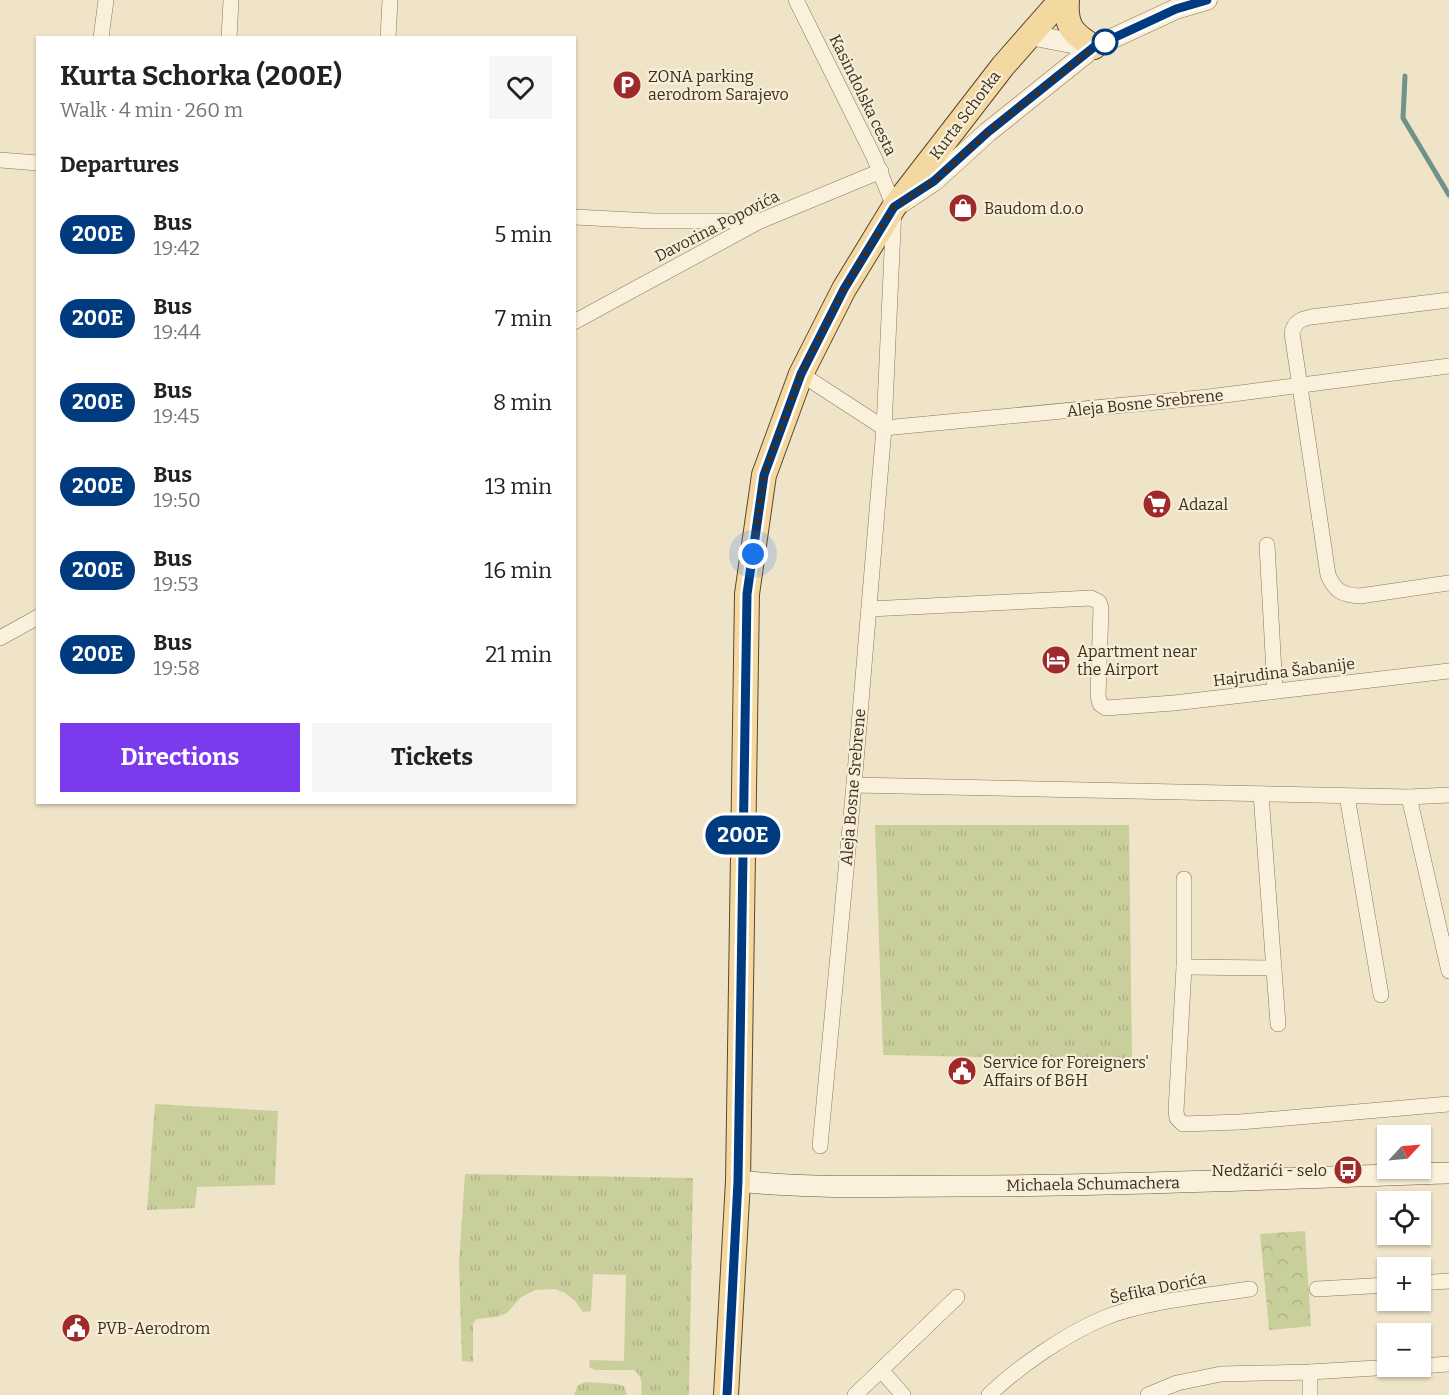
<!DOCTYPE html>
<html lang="en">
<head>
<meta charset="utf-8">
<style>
  :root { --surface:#fff; --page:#f6f6f6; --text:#222; --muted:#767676; --accent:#7c3aed }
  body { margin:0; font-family:Bitter,serif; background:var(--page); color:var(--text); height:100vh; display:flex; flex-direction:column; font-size:22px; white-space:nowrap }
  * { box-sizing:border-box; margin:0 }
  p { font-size:20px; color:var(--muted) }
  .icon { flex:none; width:33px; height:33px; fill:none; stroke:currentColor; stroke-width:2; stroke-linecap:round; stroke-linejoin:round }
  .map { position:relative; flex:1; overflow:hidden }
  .panel { position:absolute; left:36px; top:36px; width:540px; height:768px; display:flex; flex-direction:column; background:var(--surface); border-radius:0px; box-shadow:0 2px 4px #0004 }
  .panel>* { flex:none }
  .badge { padding:0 12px; border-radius:20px; font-size:21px; line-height:39px }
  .needle { width:39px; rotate:64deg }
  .fabs { position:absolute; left:1377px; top:1125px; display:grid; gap:12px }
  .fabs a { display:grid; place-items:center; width:54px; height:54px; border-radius:0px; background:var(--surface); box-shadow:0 2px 4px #0004; font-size:30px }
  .you { position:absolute; width:30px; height:30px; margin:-15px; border:4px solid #fff; border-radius:50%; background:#1a73e8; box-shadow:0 0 0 9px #1a73e833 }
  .map>.badge { position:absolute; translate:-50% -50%; box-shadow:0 0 0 3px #fff }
  h2 { padding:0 24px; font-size:22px; line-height:54px }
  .round { display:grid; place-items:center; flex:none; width:63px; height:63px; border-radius:0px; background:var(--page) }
  .overview { display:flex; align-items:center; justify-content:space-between; height:102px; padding:0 24px }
  h1 { font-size:28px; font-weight:700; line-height:45px }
  .primary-button { display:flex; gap:12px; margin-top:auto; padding:12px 24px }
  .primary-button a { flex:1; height:69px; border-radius:0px; background:var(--accent); color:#fff; font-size:24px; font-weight:700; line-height:69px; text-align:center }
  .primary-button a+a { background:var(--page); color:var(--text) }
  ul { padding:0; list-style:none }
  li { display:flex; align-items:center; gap:18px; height:84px; padding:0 24px }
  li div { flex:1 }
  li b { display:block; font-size:22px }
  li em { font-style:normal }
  li .badge { min-width:66px; font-weight:700; text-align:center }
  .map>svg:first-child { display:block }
</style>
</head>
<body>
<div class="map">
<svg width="1449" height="1395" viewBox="0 0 1449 1395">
  <defs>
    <pattern id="grass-tufts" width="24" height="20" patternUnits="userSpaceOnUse" patternTransform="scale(1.5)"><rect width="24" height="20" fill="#c9cf9b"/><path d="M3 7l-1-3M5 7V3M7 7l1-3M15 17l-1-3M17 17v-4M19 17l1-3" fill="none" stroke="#aeb285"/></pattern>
    <pattern id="forest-crowns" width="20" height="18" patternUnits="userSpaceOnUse" patternTransform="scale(1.5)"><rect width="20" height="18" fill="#c9cf9b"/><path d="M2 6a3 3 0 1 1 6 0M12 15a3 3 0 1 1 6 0" fill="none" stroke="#aeb285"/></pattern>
  </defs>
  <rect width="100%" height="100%" fill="#f0e4c8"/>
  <g fill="url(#grass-tufts)">
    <polygon points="875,825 1129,825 1132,1060 883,1055"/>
    <polygon points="155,1104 278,1111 275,1185 197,1187 195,1208 147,1210"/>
    <path d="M465,1174L693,1178L689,1395H641C642,1385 643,1378 634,1370H595L589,1367L590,1360L624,1361L626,1275L593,1274L591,1311L583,1312L575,1301L565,1293L555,1289L535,1290L520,1298L507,1313L496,1317L477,1319L473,1323V1362L462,1361L459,1263Z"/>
    <polygon points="586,1382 616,1384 624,1386 627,1395 574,1395 578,1385"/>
  </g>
  <polygon fill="url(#forest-crowns)" points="1305,1231 1311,1326 1269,1330 1260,1234"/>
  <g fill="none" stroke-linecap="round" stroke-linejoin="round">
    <polyline stroke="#6f938a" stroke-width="5" points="1405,76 1403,118 1449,195"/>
    <g stroke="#8d765c" stroke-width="16">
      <g id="minor">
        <polyline points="796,0 874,157 894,207 884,428 854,785 820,1146"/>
        <polyline points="101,38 106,0"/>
        <polyline points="229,38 231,0"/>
        <polyline points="388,38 390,0"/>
        <polyline points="0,160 38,163"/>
        <polyline points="574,217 653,221 757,221"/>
        <path d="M1449,300L1311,317C1301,319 1294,322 1292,333L1328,575C1335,591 1342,595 1360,596L1449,583"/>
        <polyline points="574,322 760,221 881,171"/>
        <polyline points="801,374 884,428 1209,397 1449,366"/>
        <polyline points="1267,545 1275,691"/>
        <polyline points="869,609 1091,598 1099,602 1101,608 1098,696 1100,704 1106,708 1174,703 1449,671"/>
        <polyline points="0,638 38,617"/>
        <polyline points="854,785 1409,797 1449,795"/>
        <polyline points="1261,794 1278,1024"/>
        <polyline points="1347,796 1381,995"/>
        <polyline points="1409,797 1449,971"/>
        <polyline points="1184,879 1184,967 1176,1111 1177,1118 1183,1124 1240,1122 1449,1104"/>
        <polyline points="1184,967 1274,968"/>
        <polyline points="1420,1283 1449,1281"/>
        <polyline points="1317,1289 1388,1285"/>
        <polyline points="1420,1366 1449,1364"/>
        <polyline points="881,1370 903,1395"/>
        <polyline points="1310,1372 1310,1395"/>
        <polyline points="855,1395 957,1297"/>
        <path d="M989,1395C1019,1366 1066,1334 1104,1318C1146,1301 1205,1296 1250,1289"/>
        <polyline points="1148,1395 1177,1383 1221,1374 1310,1372 1409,1366"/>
      </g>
    </g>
    <g stroke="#8d765c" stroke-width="21">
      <g id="tertiary">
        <polyline points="1030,35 1092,47"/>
        <polyline points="901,203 934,181 988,132 1094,47 1176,9 1207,0"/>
      </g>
    </g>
    <g stroke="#6f573f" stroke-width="22">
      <path id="secondary" d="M738,1181C811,1189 886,1186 960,1186C1123,1186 1286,1178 1449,1173"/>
    </g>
    <g stroke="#5b4430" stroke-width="26">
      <g id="primary">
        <path d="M1067,0C1065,27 1073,34 1094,47"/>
        <polyline points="726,1395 738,1181 747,594 764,475 801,374 844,289 894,207 1003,66 1061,0"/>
      </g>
    </g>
    <use href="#minor" stroke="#faf1dc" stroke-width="15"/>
    <use href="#tertiary" stroke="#faf1dc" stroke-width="20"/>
    <use href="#secondary" stroke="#faf1dc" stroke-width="21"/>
    <use href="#primary" stroke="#f3d9a0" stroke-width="24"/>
  </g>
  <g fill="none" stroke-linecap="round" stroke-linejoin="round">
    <g stroke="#fff" stroke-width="14">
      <polyline id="line" points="727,1395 738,1181 747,594 764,475 801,374 844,289 894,207 934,181 988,132 1094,47 1176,9 1207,0"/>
    </g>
    <use href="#line" stroke="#003b80" stroke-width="9"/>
    <polyline stroke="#3d2e20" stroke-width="6" stroke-dasharray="0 10.8" points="753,554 764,475 801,374 844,289 894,207 934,181 988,132 1094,47 1107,41 1105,42"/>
  </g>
  <defs>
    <g id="parking-disc" transform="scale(1.5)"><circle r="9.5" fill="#9e2a2b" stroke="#f7eed8"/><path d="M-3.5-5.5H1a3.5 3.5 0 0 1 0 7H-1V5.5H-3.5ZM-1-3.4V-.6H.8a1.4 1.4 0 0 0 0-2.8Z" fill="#fff"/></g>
    <g id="shop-disc" transform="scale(1.5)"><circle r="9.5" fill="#9e2a2b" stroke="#f7eed8"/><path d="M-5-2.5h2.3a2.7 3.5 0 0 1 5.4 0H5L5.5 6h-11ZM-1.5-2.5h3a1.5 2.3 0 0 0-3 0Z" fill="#fff"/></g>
    <g id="supermarket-disc" transform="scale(1.5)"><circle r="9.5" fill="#9e2a2b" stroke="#f7eed8"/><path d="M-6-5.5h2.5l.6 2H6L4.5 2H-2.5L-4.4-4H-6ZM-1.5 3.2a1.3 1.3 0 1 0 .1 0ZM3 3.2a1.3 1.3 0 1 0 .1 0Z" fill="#fff"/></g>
    <g id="hotel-disc" transform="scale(1.5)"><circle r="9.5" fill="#9e2a2b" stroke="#f7eed8"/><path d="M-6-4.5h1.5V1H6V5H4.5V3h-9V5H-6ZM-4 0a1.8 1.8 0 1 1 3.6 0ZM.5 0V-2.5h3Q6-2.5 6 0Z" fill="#fff"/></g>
    <g id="civic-disc" transform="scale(1.5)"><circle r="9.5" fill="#9e2a2b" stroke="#f7eed8"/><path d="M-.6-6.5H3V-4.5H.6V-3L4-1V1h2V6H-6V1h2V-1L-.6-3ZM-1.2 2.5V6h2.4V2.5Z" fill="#fff"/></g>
    <g id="bus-disc" transform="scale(1.5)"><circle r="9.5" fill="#9e2a2b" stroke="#f7eed8"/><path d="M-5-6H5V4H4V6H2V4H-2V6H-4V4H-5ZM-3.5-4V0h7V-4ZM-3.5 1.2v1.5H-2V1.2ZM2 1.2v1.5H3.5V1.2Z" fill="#fff"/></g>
  </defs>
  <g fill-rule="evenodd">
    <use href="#parking-disc" x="627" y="85"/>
    <use href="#shop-disc" x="963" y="208"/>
    <use href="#supermarket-disc" x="1157" y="504"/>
    <use href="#hotel-disc" x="1056" y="660"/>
    <use href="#civic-disc" x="962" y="1071"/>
    <use href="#bus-disc" x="1348" y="1170"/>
    <use href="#civic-disc" x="76" y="1328"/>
  </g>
  <circle fill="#fff" stroke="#003b80" stroke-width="3" cx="1105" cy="42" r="12"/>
  <g text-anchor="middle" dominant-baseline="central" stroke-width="4.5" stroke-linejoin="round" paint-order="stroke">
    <g font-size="16" fill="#3d2e20" stroke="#f7eed8" text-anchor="start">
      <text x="648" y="76">ZONA parking<tspan x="648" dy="18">aerodrom Sarajevo</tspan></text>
      <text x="984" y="208">Baudom d.o.o</text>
      <text x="1178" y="504">Adazal</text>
      <text x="1077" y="651">Apartment near<tspan x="1077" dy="18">the Airport</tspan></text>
      <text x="983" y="1062">Service for Foreigners'<tspan x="983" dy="18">Affairs of B&amp;H</tspan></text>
      <text x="1327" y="1170" text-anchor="end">Nedžarići - selo</text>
      <text x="97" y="1328">PVB-Aerodrom</text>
    </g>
    <g font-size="16" fill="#3d2e20" stroke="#f7eed8">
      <text transform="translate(863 95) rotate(64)">Kasindolska cesta</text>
      <text transform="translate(965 115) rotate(-53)">Kurta Schorka</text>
      <text transform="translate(717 226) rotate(-27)">Davorina Popovića</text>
      <text transform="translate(1145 403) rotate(-6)">Aleja Bosne Srebrene</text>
      <text transform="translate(1284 672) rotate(-7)">Hajrudina Šabanije</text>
      <text transform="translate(853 787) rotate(-85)">Aleja Bosne Srebrene</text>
      <text transform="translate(1093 1184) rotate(-1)">Michaela Schumachera</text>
      <text transform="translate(1158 1288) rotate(-12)">Šefika Dorića</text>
    </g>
  </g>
</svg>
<div class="fabs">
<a><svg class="needle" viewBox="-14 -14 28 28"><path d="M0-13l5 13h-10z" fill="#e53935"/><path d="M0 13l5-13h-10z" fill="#767676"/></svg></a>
<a><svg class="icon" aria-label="locate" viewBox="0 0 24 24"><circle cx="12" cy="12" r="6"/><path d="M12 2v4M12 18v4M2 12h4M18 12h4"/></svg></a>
<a>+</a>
<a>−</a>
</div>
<div class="you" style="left:753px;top:554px"></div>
<b class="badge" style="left:743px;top:835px;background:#003b80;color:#fff">200E</b>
<section class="panel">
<div class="overview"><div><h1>Kurta Schorka (200E)</h1><p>Walk · 4 min · 260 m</p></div><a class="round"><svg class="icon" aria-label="heart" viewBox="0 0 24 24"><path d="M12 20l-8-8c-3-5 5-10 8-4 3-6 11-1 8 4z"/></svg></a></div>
<h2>Departures</h2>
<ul>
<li><span class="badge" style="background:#003b80;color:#fff">200E</span><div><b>Bus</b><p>19:42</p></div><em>5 min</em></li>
<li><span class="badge" style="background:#003b80;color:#fff">200E</span><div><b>Bus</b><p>19:44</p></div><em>7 min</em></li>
<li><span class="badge" style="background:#003b80;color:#fff">200E</span><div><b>Bus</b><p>19:45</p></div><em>8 min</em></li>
<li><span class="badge" style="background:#003b80;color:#fff">200E</span><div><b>Bus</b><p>19:50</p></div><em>13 min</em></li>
<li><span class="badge" style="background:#003b80;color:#fff">200E</span><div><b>Bus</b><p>19:53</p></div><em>16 min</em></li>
<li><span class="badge" style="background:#003b80;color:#fff">200E</span><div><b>Bus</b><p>19:58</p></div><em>21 min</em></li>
</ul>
<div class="primary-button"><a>Directions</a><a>Tickets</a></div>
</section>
</div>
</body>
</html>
